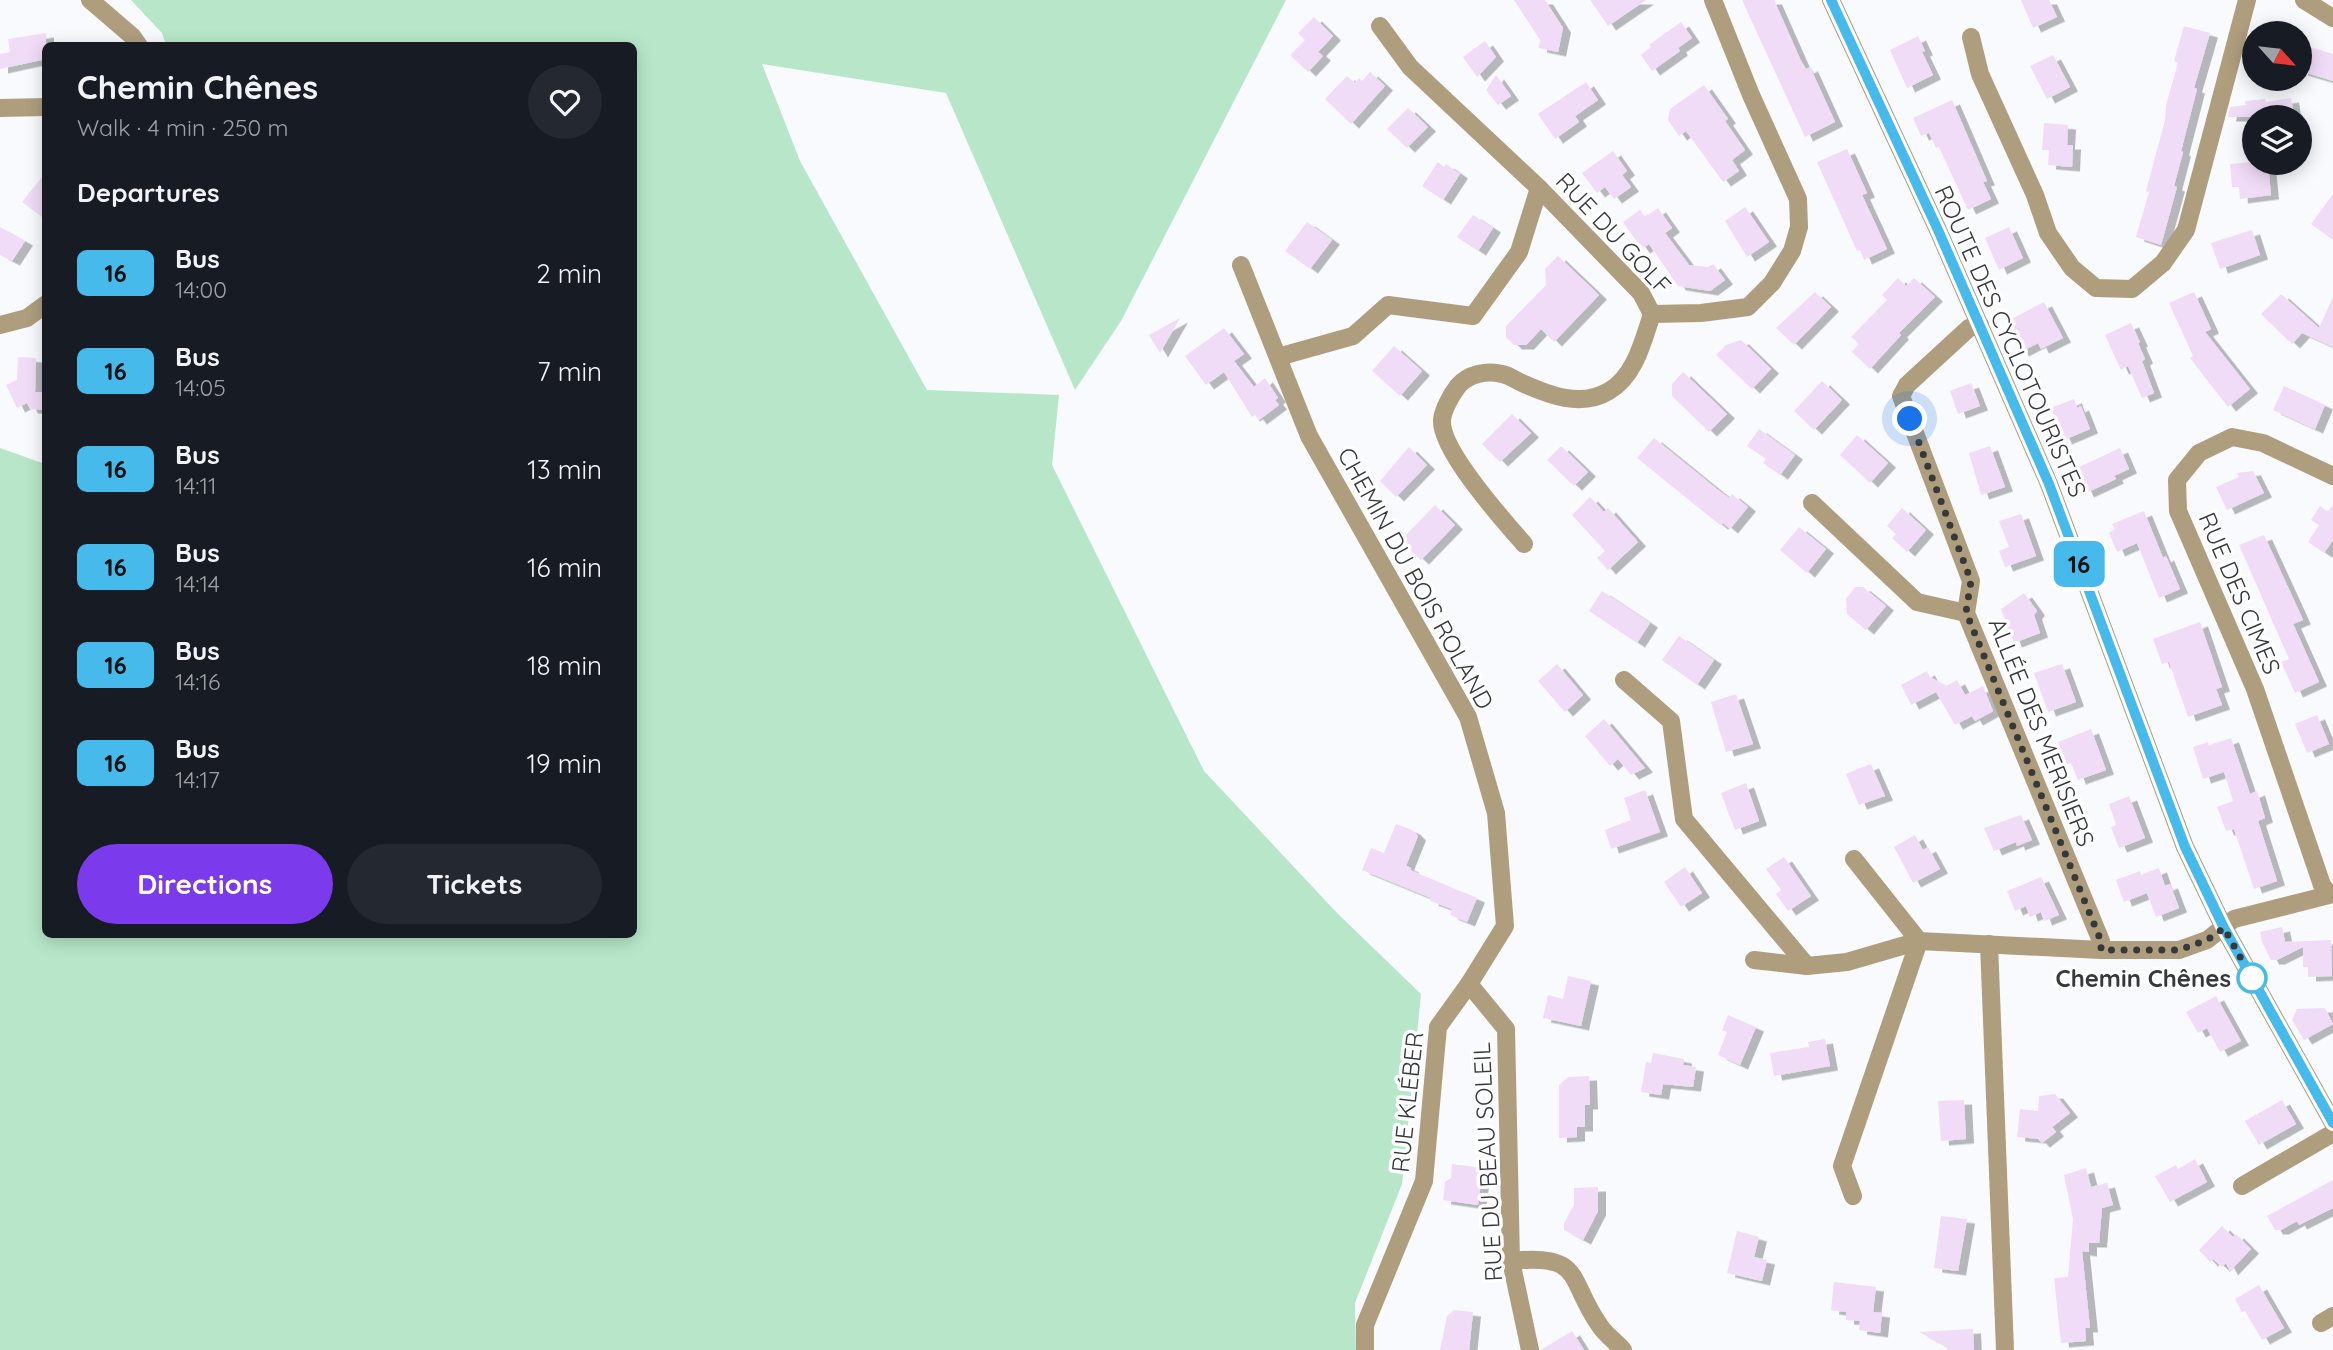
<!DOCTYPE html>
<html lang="en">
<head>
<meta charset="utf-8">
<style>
  :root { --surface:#171b24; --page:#242831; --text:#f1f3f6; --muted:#9ea1a6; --accent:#7c3aed }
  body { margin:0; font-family:Quicksand,sans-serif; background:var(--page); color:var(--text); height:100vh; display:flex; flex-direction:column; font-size:26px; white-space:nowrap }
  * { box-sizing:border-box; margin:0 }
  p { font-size:23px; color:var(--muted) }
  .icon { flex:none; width:38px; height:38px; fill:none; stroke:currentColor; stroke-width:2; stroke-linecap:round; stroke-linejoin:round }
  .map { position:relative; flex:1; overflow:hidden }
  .details { position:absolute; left:42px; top:42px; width:595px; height:896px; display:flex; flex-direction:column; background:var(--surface); border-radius:10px; box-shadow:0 4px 18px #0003 }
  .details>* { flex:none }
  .badge { padding:0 14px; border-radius:10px; font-size:24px; line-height:46px }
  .needle { width:46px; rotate:117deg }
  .tools { position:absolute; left:2242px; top:21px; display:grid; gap:14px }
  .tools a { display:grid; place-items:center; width:70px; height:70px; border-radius:50%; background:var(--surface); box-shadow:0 4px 18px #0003; font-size:35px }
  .you { position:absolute; width:35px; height:35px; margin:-18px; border:5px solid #fff; border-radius:50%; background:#1a73e8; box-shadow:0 0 0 10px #1a73e833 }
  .map>.badge { position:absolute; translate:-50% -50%; box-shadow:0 0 0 4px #fff }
  h2 { padding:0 35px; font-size:26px; line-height:63px }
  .round { display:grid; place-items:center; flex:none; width:74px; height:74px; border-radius:37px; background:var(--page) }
  .overview { display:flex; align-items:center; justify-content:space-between; height:119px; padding:0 35px }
  h1 { font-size:33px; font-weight:700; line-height:52px }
  .primary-button { display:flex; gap:14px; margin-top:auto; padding:14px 35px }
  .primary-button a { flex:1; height:80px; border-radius:42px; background:var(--accent); color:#fff; font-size:28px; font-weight:700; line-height:80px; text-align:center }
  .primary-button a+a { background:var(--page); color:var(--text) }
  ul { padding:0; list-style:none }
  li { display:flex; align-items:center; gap:21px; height:98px; padding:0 35px }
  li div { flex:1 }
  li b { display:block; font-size:26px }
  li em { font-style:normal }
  li .badge { min-width:77px; font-weight:700; text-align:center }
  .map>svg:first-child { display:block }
</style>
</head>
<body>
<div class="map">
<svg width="2333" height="1350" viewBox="0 0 2333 1350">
  <defs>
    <filter id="shadow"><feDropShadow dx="8" dy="4.5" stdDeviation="0" flood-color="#0004"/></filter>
  </defs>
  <rect width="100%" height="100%" fill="#f8fafe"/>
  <polygon fill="#b7e7c8" points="131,0 1286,0 1121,321 1075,390 946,93 762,64 800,161 927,390 1059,395 1052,465 1204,771 1337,913 1421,994 1402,1184 1355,1303 1356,1350 0,1350 0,448 45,464 46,934 634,934 634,46 166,45 162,33"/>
  <g fill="#f1dcf7" filter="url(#shadow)">
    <polygon points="1514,0 1545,0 1563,28 1558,52 1539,48 1540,40"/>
    <polygon points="1590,0 1646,0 1608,26"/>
    <polygon points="1742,0 1774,0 1801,61 1806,69 1810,67 1835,122 1805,137"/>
    <polygon points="2021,0 2049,0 2057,17 2033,28"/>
    <polygon points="1314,17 1333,36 1318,52 1323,56 1308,72 1290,55 1305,40 1298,33"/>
    <polygon points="1681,22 1692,38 1678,48 1680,51 1652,71 1641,55 1651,47 1649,45"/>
    <polygon points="2184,26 2210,33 2194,88 2197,89 2181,151 2183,152 2174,186 2177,187 2161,245 2136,237 2149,192 2146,191 2165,120 2166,105 2178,63 2174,61"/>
    <polygon points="46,33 46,59 0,69 0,54 10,52 8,39"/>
    <polygon points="1918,36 1925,51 1922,52 1933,75 1907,88 1890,50"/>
    <polygon points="1485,41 1496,57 1477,77 1463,57"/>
    <polygon points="2300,44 2333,54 2333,81 2300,71"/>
    <polygon points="2053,55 2070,87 2047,99 2030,66"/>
    <polygon points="1370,72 1385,86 1351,124 1325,99 1347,76 1355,83 1359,78 1362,81"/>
    <polygon points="1496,75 1511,96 1498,105 1486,90"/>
    <polygon points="1586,82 1598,100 1575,116 1579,122 1555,139 1538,114"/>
    <polygon points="1704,85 1728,119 1725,121 1745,150 1732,160 1739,171 1723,182 1686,131 1679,136 1668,120 1670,109"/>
    <polygon points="2291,98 2294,117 2228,117 2230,107 2246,105 2245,101 2265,99 2266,102"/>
    <polygon points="1952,100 1987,181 1983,182 1991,199 1968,210 1939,147 1936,148 1929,133 1921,136 1913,118"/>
    <polygon points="1408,108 1428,127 1407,148 1387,129"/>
    <polygon points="2044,123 2068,125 2067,145 2073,145 2072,167 2048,165 2049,150 2042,150"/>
    <polygon points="1847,149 1867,193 1862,195 1887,249 1864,260 1860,250 1857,251 1817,162"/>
    <polygon points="1613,151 1627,171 1622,175 1631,187 1614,199 1605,187 1597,193 1582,173"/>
    <polygon points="1438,162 1444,167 1446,164 1460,174 1443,200 1422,186"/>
    <polygon points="2253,162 2253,166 2268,164 2271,195 2240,199 2239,187 2232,187 2230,164"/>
    <polygon points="46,172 46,220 22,202"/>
    <polygon points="2333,194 2333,240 2311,224"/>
    <polygon points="1745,207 1769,242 1747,257 1725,221"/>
    <polygon points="1658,208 1672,228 1665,233 1689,265 1708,267 1713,264 1725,280 1710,291 1678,286 1649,244 1642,249 1623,222 1640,210 1645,217"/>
    <polygon points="1473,215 1493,228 1478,251 1457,237"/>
    <polygon points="1307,222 1332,240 1310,269 1285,251"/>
    <polygon points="0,227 25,241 12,261 0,255"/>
    <polygon points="2009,227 2023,258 1999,270 1985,238"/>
    <polygon points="2252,230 2260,255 2220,269 2211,243"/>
    <polygon points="1558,256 1599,295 1554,342 1541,329 1526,345 1514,345 1506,337 1506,326 1546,285 1545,269"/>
    <polygon points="1898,278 1906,286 1914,278 1935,297 1899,333 1901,335 1870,369 1852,352 1859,344 1851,337 1887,300 1882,295"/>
    <polygon points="1815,292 1831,307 1794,345 1776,328"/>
    <polygon points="2194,292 2211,329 2205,332 2250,389 2228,407 2190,358 2193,356 2169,303"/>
    <polygon points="2281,294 2319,328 2333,297 2333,347 2302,333 2292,344 2261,314"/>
    <polygon points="2044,302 2063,338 2041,349 2038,343 2021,352 2006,322"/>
    <polygon points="1180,318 1160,353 1149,335"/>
    <polygon points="2131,323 2140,342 2138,343 2145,359 2142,361 2154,393 2142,398 2128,366 2121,370 2105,335"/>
    <polygon points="1224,328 1244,354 1234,361 1254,387 1265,378 1278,398 1275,400 1279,405 1259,420 1255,415 1252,417 1224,372 1206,385 1185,356"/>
    <polygon points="1741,340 1771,369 1752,389 1716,355 1726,345"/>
    <polygon points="1394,346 1422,371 1400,396 1372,371"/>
    <polygon points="18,357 36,358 35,392 46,392 46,410 30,409 27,403 17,408 6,385 17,380"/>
    <polygon points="1683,372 1727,414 1709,432 1672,396 1672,384"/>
    <polygon points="1822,381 1842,400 1814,430 1794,411"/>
    <polygon points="1971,383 1980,406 1958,414 1950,391"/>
    <polygon points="2284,386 2325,405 2315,429 2273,410"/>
    <polygon points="2074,399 2077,408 2081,406 2090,429 2064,440 2051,408"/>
    <polygon points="1512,414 1531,433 1500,462 1482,444"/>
    <polygon points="1759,429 1795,455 1780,475 1763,463 1766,459 1747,446"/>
    <polygon points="1857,435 1888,463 1870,483 1840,455"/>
    <polygon points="1654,438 1717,489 1729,498 1732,494 1748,507 1730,529 1723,523 1720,525 1637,458"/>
    <polygon points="1561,446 1588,472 1574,486 1547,460"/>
    <polygon points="1990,446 2005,487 1981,495 1969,453"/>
    <polygon points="1409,447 1427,465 1396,497 1380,481"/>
    <polygon points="2120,448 2129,469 2114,476 2116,479 2086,493 2075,469"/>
    <polygon points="2253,471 2264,493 2227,510 2216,487 2239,477 2237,473"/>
    <polygon points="1590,497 1604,512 1608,508 1638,542 1608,570 1597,558 1605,551 1572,515"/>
    <polygon points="2333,504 2333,540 2324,553 2308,542 2319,525 2311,520 2320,506 2328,512"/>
    <polygon points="1435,505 1455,525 1421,560 1400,541"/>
    <polygon points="1902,508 1926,530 1907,552 1892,538 1896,534 1887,526"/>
    <polygon points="2144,511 2163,558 2166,556 2180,589 2159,598 2137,543 2117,552 2109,533 2115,529 2112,524"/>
    <polygon points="2021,514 2036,556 2005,567 1999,551 2009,547 1999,521"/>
    <polygon points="1799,527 1826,549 1807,573 1780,550"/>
    <polygon points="2264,535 2303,620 2293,624 2319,682 2295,693 2281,662 2289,659 2239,545"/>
    <polygon points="1855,587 1863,587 1886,606 1866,630 1847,614 1846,599"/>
    <polygon points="1602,591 1650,623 1637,643 1589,611"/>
    <polygon points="2024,593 2037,611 2034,615 2040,633 2014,643 2001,609"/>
    <polygon points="2200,622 2222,687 2216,689 2222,705 2188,717 2169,662 2162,664 2153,639"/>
    <polygon points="1679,636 1714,660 1697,685 1662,660"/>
    <polygon points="1557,664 1583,695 1565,712 1538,681"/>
    <polygon points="2062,664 2076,702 2048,712 2034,673"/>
    <polygon points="1927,671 1930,677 1946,686 1957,680 1965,695 1983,686 1993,711 1975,721 1972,716 1955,725 1936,692 1911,705 1901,685"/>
    <polygon points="1736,694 1753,744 1726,752 1711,702"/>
    <polygon points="2317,715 2329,744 2307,753 2295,724"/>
    <polygon points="1604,719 1645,768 1631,775 1618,759 1610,766 1585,736"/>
    <polygon points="2091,729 2106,770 2078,780 2071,763 2067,764 2058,742"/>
    <polygon points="2231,738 2250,794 2257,791 2265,818 2258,821 2277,881 2254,889 2234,829 2226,831 2217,807 2233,801 2224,772 2203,779 2193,747 2208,742 2209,745"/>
    <polygon points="1871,764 1885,796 1859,805 1846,774"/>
    <polygon points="1746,783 1759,821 1735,830 1721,793"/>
    <polygon points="1645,790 1660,832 1611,849 1605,830 1631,820 1624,798"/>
    <polygon points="2129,796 2145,838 2119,848 2111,827 2116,825 2109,804"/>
    <polygon points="2021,815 2032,840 2017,846 2016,842 1994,851 1984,828"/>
    <polygon points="1396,824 1412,830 1418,836 1406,866 1411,868 1410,870 1477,898 1467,922 1450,915 1452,909 1430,901 1431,898 1362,870 1371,848 1384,853"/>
    <polygon points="1915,835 1923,850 1928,847 1940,869 1913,883 1894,847"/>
    <polygon points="1784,857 1811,896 1788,911 1776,894 1781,890 1766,869"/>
    <polygon points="1685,867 1702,893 1681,907 1664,882"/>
    <polygon points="2159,868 2165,886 2170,884 2179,908 2156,917 2147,893 2124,902 2116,880 2140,871 2141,875"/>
    <polygon points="2041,877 2059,915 2044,921 2041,912 2030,917 2026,906 2015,911 2007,891"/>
    <polygon points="2282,927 2285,942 2331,940 2332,976 2308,977 2308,967 2303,967 2303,947 2277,960 2271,960 2262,942 2260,932"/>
    <polygon points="1568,976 1591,981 1581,1026 1543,1018 1548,995 1563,999"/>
    <polygon points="2216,996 2241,1041 2220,1052 2207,1028 2198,1033 2186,1012"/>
    <polygon points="2325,1008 2333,1024 2304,1040 2292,1020 2297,1009"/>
    <polygon points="1728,1015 1756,1027 1740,1065 1718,1055 1727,1032 1722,1030"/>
    <polygon points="1825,1039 1830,1066 1774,1076 1770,1053 1809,1047 1808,1042"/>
    <polygon points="1653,1053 1684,1059 1683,1065 1696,1067 1693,1087 1663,1084 1661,1095 1641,1092 1646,1062 1651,1063"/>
    <polygon points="1589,1076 1590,1105 1585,1105 1585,1127 1577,1127 1577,1137 1559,1138 1559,1085 1568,1077"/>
    <polygon points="2055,1094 2070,1113 2052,1127 2056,1132 2042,1143 2038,1139 2017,1137 2020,1109 2038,1111 2039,1096"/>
    <polygon points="1964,1100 1966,1139 1941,1141 1938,1101"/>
    <polygon points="2282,1100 2296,1124 2259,1145 2245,1121"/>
    <polygon points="2195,1159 2207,1182 2170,1202 2155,1176 2176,1165 2178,1169"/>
    <polygon points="1452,1164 1483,1168 1478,1205 1443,1200 1445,1182 1451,1178"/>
    <polygon points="2086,1168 2091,1187 2107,1183 2113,1205 2102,1208 2099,1243 2089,1243 2089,1252 2082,1251 2090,1328 2085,1328 2086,1341 2061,1343 2054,1278 2068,1277 2073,1219 2064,1175"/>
    <polygon points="2333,1180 2333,1208 2299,1225 2297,1221 2281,1230 2275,1230 2267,1216"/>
    <polygon points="1598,1187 1598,1211 1583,1240 1564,1230 1564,1223 1574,1205 1574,1188"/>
    <polygon points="1941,1216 1967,1219 1958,1271 1934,1268"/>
    <polygon points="2222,1226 2233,1237 2236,1234 2251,1249 2230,1271 2226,1263 2222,1267 2213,1259 2210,1262 2199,1250"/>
    <polygon points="1737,1231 1759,1237 1754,1257 1767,1260 1762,1281 1727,1273"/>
    <polygon points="1834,1282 1876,1287 1873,1312 1882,1313 1880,1333 1859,1330 1860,1321 1846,1320 1846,1312 1831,1310"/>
    <polygon points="2259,1285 2284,1328 2262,1340 2245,1311 2242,1312 2235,1299"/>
    <polygon points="1454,1310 1473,1312 1469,1350 1440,1350 1447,1316"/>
    <polygon points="1973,1329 1974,1350 1947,1350 1947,1347 1919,1332"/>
    <polygon points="1572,1331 1584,1350 1541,1350"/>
  </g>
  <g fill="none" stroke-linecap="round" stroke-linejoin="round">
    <g stroke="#ae9e7e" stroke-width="18">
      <polyline points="90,0 132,36 139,46"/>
      <polyline points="1831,0 1938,230 2049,484 2185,847 2224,928 2333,1123"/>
      <polyline points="2304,0 2333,18"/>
      <polyline points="1380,26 1410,67 1539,188 1641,293 1652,314 1701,313 1748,307 1772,283 1792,251 1799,227 1798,199 1751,95 1713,0"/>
      <polyline points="1971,37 1980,74 2035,195 2048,233 2072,268 2096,288 2132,289 2163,263 2186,230 2247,0"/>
      <polyline points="0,108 46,107"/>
      <polyline points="1241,265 1309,436 1468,717 1496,813 1505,926 1469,984 1438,1027 1424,1181 1365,1325 1365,1350"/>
      <polyline points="0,325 27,318 46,304"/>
      <polyline points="1980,325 1969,328 1907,385 1901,396 1971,581 1966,613 2101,941 2101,950"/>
      <polyline points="1278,357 1353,336 1388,305 1473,316 1519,252 1539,188"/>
      <polyline points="1812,503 1917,602 1966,613"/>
      <path d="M1524,544C1504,521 1440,450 1442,420C1443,409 1452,394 1458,386C1468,374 1487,370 1502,374C1509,375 1515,380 1522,383C1549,395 1581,408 1609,391C1635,376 1643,341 1652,314"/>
      <polyline points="1624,680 1671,721 1684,819 1807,966"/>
      <polyline points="2329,894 2322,885 2255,689 2178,511 2177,480 2199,453 2232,437 2263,443 2333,476"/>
      <polyline points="1989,944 2005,1350"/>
      <polyline points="1754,960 1807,966 1847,962 1919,941 2101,950 2179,950 2207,940 2234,919 2333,894"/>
      <polyline points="1469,984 1506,1029 1511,1261 1530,1350"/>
      <polyline points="2242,1186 2333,1133"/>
      <polyline points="1853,1196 1842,1166 1919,941 1854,859"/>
      <path d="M1511,1261C1585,1253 1567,1280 1600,1326C1606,1335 1616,1342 1623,1350"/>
      <polyline points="2321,1323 2333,1316"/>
    </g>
  </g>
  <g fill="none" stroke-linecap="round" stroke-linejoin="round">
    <g stroke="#fff" stroke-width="16">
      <polyline id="line" points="1831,0 1938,230 2049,484 2185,847 2224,928 2333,1123"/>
    </g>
    <use href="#line" stroke="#47baec" stroke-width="10"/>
    <polyline stroke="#36383a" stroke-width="7" stroke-dasharray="0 12.6" points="1910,419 1971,581 1966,612 2101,941 2101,950 2179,950 2207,940 2224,928 2252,978"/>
  </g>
  <circle fill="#fff" stroke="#47baec" stroke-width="3.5" cx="2252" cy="978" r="14"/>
  <g text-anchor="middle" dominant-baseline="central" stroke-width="7" stroke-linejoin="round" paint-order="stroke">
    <g font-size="24" fill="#36383a" stroke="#fff">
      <text transform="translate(1614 233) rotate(47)">RUE DU GOLF</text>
      <text transform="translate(2011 341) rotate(66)">ROUTE DES CYCLOTOURISTES</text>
      <text transform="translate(1416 578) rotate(61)">CHEMIN DU BOIS ROLAND</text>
      <text transform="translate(2240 593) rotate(67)">RUE DES CIMES</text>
      <text transform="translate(2042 732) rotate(68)">ALLÉE DES MERISIERS</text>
      <text transform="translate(1407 1102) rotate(-84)">RUE KLÉBER</text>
      <text transform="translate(1487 1162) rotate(-93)">RUE DU BEAU SOLEIL</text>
    </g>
    <g font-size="24" font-weight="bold" fill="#36383a" stroke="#fff" text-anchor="end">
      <text x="2231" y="978">Chemin Chênes</text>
    </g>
  </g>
</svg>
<div class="tools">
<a><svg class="needle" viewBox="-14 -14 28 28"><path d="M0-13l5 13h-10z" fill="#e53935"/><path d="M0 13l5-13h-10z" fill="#9ea1a6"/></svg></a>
<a><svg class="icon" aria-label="layers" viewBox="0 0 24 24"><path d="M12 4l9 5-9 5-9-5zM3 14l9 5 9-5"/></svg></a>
</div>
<div class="you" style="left:1910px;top:419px"></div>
<b class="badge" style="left:2079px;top:564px;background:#47baec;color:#111">16</b>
<section class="details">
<div class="overview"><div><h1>Chemin Chênes</h1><p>Walk · 4 min · 250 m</p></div><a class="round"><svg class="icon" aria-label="heart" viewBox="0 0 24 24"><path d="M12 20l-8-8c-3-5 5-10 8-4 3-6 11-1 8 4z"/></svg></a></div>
<h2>Departures</h2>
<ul>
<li><span class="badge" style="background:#47baec;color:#111">16</span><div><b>Bus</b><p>14:00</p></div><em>2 min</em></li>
<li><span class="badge" style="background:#47baec;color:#111">16</span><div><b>Bus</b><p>14:05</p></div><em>7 min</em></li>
<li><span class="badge" style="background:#47baec;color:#111">16</span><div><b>Bus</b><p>14:11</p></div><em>13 min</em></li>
<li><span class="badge" style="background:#47baec;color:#111">16</span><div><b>Bus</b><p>14:14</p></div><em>16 min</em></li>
<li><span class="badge" style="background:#47baec;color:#111">16</span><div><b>Bus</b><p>14:16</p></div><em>18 min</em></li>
<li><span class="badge" style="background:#47baec;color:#111">16</span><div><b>Bus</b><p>14:17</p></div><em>19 min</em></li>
</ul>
<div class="primary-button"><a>Directions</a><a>Tickets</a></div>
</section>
</div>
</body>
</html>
